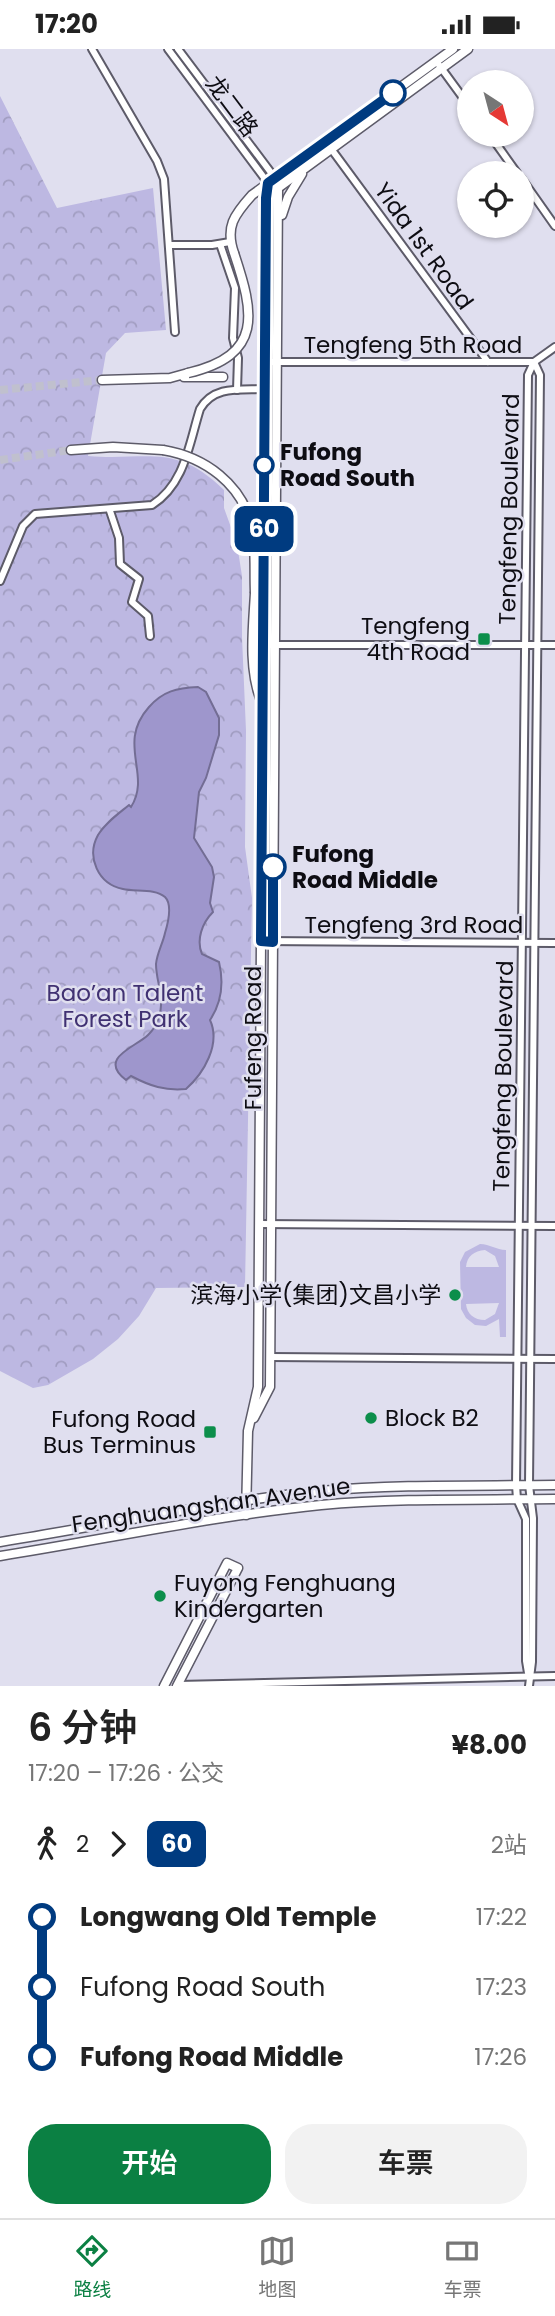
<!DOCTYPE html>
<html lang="zh">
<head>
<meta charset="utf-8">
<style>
  :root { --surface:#fff; --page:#f2f2f2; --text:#222; --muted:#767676; --line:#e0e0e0; --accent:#0b8043 }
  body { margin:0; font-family:Poppins,"Noto Sans SC",sans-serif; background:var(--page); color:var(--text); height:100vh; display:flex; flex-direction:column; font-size:26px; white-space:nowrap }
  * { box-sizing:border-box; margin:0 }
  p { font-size:23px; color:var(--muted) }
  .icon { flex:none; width:38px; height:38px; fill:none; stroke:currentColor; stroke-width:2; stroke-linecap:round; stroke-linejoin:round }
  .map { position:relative; height:1637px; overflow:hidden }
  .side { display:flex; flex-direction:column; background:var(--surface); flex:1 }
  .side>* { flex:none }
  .badge { padding:0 14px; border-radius:10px; font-size:24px; line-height:46px }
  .needle { width:46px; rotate:144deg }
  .controls { position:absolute; left:457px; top:21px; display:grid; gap:14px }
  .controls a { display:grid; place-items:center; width:77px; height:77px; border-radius:50%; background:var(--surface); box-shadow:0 2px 5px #0004; font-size:35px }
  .map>.badge { position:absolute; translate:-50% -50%; box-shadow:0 0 0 4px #fff }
  .legs { display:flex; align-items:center; gap:10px; height:77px; padding:0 28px; font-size:23px }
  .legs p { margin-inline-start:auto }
  .summary { display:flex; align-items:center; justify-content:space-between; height:119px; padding:0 28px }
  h1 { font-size:38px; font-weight:600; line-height:52px }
  .button { display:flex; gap:14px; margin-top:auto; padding:14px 28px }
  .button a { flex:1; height:80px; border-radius:28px; background:var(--accent); color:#fff; font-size:28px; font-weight:600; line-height:80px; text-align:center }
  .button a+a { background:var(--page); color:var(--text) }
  ul { padding:0 28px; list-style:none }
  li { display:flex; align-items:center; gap:24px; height:70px; font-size:26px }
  li i { display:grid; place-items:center; width:10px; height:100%; margin:0 9px; background:currentColor }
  li i::after { content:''; width:18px; height:18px; margin:-9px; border:5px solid; border-radius:50%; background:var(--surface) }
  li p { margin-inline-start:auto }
  li:first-child i { background:linear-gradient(#0000 50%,currentColor 0) }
  li:last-child i { background:linear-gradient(currentColor 50%,#0000 0) }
  .status { display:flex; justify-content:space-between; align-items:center; height:49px; padding:0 35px; background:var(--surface); direction:ltr }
  .status svg { height:19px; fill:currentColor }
  .tab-bar { display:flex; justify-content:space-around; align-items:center; height:98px; border-top:2px solid var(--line); background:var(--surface); font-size:19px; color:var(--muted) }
  .tab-bar a { display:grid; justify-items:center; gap:4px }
  .tab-bar .active { color:var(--accent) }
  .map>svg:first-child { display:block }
</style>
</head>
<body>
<div class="status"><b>17:20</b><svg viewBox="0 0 49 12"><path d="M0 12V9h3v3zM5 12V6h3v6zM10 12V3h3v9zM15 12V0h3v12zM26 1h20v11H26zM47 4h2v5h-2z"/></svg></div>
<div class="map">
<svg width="555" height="1637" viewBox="0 0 555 1637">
  <defs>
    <pattern id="park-crowns" width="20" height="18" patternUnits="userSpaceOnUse" patternTransform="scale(1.75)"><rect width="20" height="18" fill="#bdb8e2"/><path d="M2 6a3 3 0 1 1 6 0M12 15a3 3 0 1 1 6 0" fill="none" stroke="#a19dc1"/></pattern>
  </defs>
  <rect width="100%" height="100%" fill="#e0dfef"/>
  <path fill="#bdb8e2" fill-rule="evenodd" d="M480,1195C490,1195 496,1201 506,1201V1288H500L499,1270L486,1277L475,1276L466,1269L461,1260L460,1213L465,1203ZM485,1201L495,1207L499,1218H466C467,1207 474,1202 485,1201ZM499,1254L495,1265L485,1271C474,1271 467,1265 466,1255Z"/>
  <path fill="url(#park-crowns)" d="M0,47L57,159L153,139L166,281L125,284L106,304L88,407C147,412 175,393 224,441V459L237,495L242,527V588L246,682L245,798L252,849L245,1238L156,1239L139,1267L118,1290L93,1310L48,1336L33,1339L0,1322Z"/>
  <path fill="#9e96cc" stroke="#736d94" stroke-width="2" d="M198,638L206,643L219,669V686L206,729L199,743L194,789L212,818L214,828L210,854L213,863C202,874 196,891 202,905L219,913C224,934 222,953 210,971C221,995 204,1024 186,1040C165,1042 150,1037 131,1027L126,1031C97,1009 136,998 148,986C151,983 156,977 157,973C167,951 156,935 156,915C157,904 163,894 165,884C168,874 173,856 165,848C155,839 135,843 123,840C98,835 86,808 98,786C105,774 118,765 129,756L131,758C152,725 116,695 149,658C163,642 177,639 198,638Z"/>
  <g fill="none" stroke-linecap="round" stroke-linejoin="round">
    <g stroke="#c0c0ce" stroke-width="8" stroke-dasharray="8 4" stroke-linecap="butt">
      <polyline points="0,341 102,331"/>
      <polyline points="0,411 71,401"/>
    </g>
    <g stroke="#5d5b69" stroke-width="10">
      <g id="minor">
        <polyline points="92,0 157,112 164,130 175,283"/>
        <polyline points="168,0 268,134"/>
        <polyline points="178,0 275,129"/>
        <polyline points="439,16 469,57"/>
        <polyline points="490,86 517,124"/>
        <polyline points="332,101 488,313"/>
        <polyline points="522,130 555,177"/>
        <polyline points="220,195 235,239 233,289 238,309 237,341"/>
        <polyline points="169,196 212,196 230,193"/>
        <polyline points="265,313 534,313 555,298"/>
        <polyline points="110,462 119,489 120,515 139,530 132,553 148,567 150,587"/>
        <path d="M0,532L23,477L35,465L152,456C185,435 189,395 200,360C214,336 240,341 265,340"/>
        <polyline points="263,596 555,596"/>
        <polyline points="261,892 555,894"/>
        <polyline points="259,1175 555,1177"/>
        <polyline points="270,1308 555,1310"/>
        <polyline points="528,1624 526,1612 526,1470 517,1450 516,1436 528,326 534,313"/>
        <polyline points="178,1636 555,1627"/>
        <polyline points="529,1637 532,1613 533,1469 529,1436 540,326 534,313"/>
      </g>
    </g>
    <g stroke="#5d5b69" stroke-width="11">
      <g id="major">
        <polyline points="274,137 278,139 468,0"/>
        <polyline points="282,166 288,148 302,125"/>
        <path d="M234,204C225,178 234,166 252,146L453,0"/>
        <polyline points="184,328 223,328"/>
        <polyline points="102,331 170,329 188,324"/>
        <polyline points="71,401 113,398 163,401"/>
        <path d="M255,544C253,579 248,618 261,652"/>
        <polyline points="254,1369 270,1338 278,139 275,129"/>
        <polyline points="246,1466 248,1382 258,1338 266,149 268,134"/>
        <path d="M0,1493C107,1476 213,1453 321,1442C398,1435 477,1437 555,1436"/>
        <path d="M0,1507C107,1490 213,1467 321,1456C398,1449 477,1451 555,1450"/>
        <polyline points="164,1637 227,1514 238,1519 177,1637"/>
      </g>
    </g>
    <use href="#minor" stroke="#fff" stroke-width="6"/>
    <use href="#major" stroke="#fff" stroke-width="8"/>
    <g stroke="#5d5b69" stroke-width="11" stroke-linecap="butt">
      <g id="major-bridge">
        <path d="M188,324C264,306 254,264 234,204"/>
        <path d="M163,401C205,408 242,435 252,478C256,499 254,522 255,544"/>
      </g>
    </g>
    <use href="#major-bridge" stroke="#fff" stroke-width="8"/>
  </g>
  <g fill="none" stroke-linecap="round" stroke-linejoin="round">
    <g stroke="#fff" stroke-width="16">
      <polyline id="line-1" points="273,818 273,893 261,892 266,149 268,134 393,44"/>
    </g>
    <use href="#line-1" stroke="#003b80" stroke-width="10"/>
  </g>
  <g fill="#fff" stroke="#003b80" stroke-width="3.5">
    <circle cx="393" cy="44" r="12"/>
    <circle cx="264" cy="416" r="9"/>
    <circle cx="273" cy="818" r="12"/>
  </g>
  <g fill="#0c8e4b" stroke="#e0dfef" stroke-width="2.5">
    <rect x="477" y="583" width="14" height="14" rx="3.5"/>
    <circle cx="455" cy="1246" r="7"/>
    <circle cx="371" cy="1369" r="7"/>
    <rect x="203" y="1376" width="14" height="14" rx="3.5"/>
    <circle cx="160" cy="1547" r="7"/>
  </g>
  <g text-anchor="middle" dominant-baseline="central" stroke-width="5" stroke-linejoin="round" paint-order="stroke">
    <g font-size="23" fill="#0e0d13" stroke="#e0dfef">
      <text transform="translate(232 57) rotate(53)">龙二路</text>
      <text transform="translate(424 197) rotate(54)">Yida 1st Road</text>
      <text x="413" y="296">Tengfeng 5th Road</text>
      <text transform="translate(509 460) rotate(-89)">Tengfeng Boulevard</text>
      <text x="414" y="876">Tengfeng 3rd Road</text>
      <text transform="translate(253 989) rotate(-90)">Fufeng Road</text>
      <text transform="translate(503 1027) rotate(-89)">Tengfeng Boulevard</text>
      <text transform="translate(211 1456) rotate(-8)">Fenghuangshan Avenue</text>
    </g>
    <g font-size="23" font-weight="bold" fill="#0e0d13" stroke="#e0dfef" text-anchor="start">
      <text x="280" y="403">Fufong<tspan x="280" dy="26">Road South</tspan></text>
      <text x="292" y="805">Fufong<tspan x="292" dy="26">Road Middle</tspan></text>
    </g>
    <g font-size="23" fill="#0e0d13" stroke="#e0dfef" text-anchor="end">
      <text x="470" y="577">Tengfeng<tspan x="470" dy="26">4th Road</tspan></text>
      <text x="441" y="1246">滨海小学(集团)文昌小学</text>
      <text x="385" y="1369" text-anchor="start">Block B2</text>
      <text x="196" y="1370">Fufong Road<tspan x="196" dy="26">Bus Terminus</tspan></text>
      <text x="174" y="1534" text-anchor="start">Fuyong Fenghuang<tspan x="174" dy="26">Kindergarten</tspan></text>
    </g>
    <g font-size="23" fill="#403172" stroke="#e0dfef">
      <text x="125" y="944">Bao’an Talent<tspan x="125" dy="26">Forest Park</tspan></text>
    </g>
  </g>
</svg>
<div class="controls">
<a><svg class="needle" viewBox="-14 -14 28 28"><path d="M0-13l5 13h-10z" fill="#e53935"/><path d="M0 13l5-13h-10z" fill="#767676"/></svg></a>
<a><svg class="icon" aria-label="locate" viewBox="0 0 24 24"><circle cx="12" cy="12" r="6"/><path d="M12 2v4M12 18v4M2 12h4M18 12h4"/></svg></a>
</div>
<b class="badge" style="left:264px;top:480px;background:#003b80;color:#fff">60</b>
</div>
<section class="side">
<div class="summary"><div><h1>6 分钟</h1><p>17:20 – 17:26 · 公交</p></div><b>¥8.00</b></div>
<div class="legs"><svg class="icon" aria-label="walk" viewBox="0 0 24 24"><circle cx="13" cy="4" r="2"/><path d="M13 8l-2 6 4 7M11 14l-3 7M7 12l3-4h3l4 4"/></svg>2<svg class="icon" aria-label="forward" viewBox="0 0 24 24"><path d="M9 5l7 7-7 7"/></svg><b class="badge" style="background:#003b80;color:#fff">60</b><p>2站</p></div>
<ul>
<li><i style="color:#003b80"></i><b>Longwang Old Temple</b><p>17:22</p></li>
<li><i style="color:#003b80"></i><span>Fufong Road South</span><p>17:23</p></li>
<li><i style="color:#003b80"></i><b>Fufong Road Middle</b><p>17:26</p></li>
</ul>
<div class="button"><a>开始</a><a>车票</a></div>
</section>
<nav class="tab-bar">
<a class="active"><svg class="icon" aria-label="directions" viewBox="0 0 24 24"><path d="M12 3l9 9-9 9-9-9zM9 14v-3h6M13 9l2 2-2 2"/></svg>路线</a>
<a><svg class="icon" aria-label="map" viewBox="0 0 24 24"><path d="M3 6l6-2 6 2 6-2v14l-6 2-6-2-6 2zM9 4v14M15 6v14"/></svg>地图</a>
<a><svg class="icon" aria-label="tickets" viewBox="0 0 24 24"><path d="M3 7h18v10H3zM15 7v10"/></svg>车票</a>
</nav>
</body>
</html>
